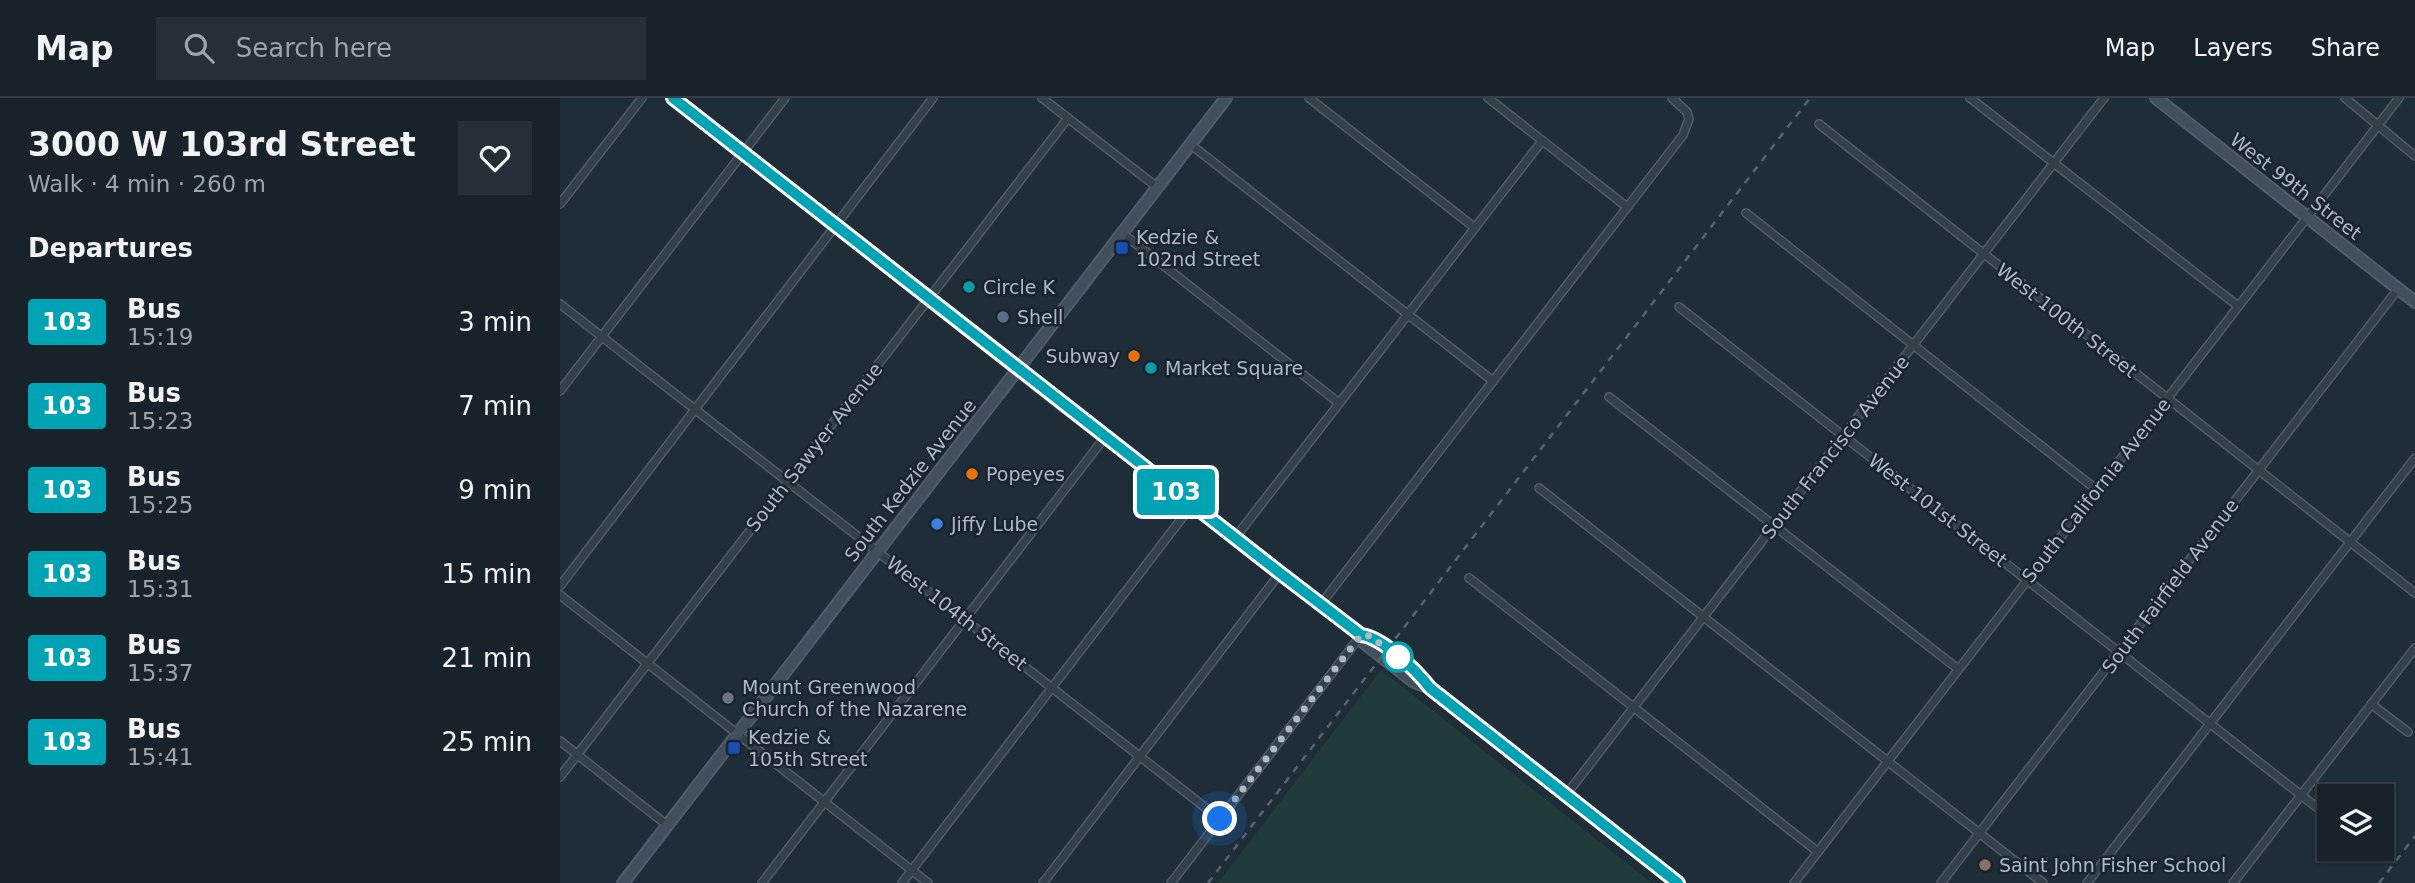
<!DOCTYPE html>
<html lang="en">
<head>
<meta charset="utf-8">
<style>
  :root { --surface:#17222b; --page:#242f37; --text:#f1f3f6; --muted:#9ea4a9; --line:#363f47 }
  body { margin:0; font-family:"DejaVu Sans",sans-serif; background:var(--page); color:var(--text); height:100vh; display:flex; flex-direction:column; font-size:26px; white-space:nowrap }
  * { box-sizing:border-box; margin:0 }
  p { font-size:23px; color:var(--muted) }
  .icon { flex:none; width:38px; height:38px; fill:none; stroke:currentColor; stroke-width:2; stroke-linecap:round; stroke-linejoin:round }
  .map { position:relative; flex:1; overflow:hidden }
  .drawer { display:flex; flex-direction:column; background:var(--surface); width:560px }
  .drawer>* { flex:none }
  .badge { padding:0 14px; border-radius:5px; font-size:24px; line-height:46px }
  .controls { position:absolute; left:1757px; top:686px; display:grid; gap:14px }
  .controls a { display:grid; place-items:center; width:77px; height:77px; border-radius:0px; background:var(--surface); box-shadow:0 2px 5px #0004,0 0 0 2px var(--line); font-size:35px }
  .you { position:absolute; width:35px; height:35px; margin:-18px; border:5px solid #fff; border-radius:50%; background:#1a73e8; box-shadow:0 0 0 10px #1a73e833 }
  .map>.badge { position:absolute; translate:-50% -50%; box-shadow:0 0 0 4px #fff }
  h2 { padding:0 28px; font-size:26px; line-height:63px }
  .round { display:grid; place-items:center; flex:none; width:74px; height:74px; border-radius:0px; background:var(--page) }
  .summary { display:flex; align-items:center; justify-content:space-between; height:119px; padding:0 28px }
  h1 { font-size:33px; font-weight:600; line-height:52px }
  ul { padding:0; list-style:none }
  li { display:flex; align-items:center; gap:21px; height:84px; padding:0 28px }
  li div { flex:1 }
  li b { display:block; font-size:26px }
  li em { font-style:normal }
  li .badge { min-width:77px; font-weight:700; text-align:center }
  header { display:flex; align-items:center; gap:42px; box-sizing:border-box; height:98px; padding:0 35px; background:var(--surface); border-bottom:2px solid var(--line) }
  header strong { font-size:33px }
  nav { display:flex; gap:38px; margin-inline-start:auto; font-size:24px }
  .search { width:490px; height:63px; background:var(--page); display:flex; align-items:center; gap:18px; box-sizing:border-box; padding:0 24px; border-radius:0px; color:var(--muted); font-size:26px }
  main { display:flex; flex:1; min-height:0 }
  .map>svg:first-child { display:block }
</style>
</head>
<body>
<header>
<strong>Map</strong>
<div class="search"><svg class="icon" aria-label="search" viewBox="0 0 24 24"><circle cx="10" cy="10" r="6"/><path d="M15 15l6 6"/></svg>Search here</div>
<nav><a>Map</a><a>Layers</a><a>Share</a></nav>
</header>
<main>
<section class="drawer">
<div class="summary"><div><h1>3000 W 103rd Street</h1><p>Walk · 4 min · 260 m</p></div><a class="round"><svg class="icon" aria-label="heart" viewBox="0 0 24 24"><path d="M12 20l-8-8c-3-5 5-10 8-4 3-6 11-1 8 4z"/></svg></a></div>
<h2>Departures</h2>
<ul>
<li><span class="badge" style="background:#00a3b4;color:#fff">103</span><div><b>Bus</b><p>15:19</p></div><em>3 min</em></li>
<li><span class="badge" style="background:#00a3b4;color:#fff">103</span><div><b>Bus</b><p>15:23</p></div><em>7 min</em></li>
<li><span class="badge" style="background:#00a3b4;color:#fff">103</span><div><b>Bus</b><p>15:25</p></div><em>9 min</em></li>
<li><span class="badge" style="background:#00a3b4;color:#fff">103</span><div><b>Bus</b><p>15:31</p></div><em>15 min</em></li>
<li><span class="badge" style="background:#00a3b4;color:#fff">103</span><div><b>Bus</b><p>15:37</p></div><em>21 min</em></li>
<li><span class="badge" style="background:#00a3b4;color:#fff">103</span><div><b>Bus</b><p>15:41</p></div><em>25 min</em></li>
</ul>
</section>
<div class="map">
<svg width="1855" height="785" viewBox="0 0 1855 785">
  <rect width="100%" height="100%" fill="#1f2d39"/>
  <polygon fill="#213a3a" points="821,572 1092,785 658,785"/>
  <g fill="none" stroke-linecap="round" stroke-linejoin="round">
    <g stroke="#505d67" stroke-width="10">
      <g id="street">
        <polyline points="482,0 597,89"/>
        <polyline points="749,0 915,130"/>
        <polyline points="928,0 1067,109"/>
        <polyline points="1410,0 1678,208"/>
        <polyline points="1785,0 1855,58"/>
        <polyline points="1259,26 1855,495"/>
        <polyline points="630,46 933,283"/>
        <polyline points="0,106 82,0"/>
        <polyline points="1186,115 1537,392"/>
        <polyline points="562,135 779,305"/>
        <polyline points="0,206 660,721"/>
        <polyline points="1119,209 1769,719"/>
        <polyline points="0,293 225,0"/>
        <polyline points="1049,299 1398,571"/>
        <polyline points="979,390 1483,785"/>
        <polyline points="675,440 982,43"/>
        <polyline points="909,480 1258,754"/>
        <polyline points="0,488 373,0"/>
        <polyline points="0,497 368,785"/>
        <polyline points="761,506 1123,37 1129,21 1127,14 1112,0"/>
        <polyline points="1811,606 1848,634"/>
        <polyline points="0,643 107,727"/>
        <polyline points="0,679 508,20"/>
        <polyline points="1006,697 1544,0"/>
        <polyline points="202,785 545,339"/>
        <polyline points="342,785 632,407"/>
        <polyline points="483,785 720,475"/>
        <polyline points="611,785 801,537"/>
        <polyline points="1234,785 1839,0"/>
        <polyline points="1381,785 1838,191"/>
        <polyline points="1527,785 1855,360"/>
        <polyline points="1673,785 1855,550"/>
      </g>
    </g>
    <g stroke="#505d67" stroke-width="14">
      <g id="secondary">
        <polyline points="113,0 495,301 801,537 804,545 854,584 870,590"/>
        <polyline points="1596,0 1855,204"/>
        <path d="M801,537C822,539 857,573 870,590L1118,785"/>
        <polyline points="63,785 666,0"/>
      </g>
    </g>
    <use href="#street" stroke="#333f49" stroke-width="7"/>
    <use href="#secondary" stroke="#414f5c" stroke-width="10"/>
    <g stroke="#556471" stroke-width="2.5" stroke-dasharray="7 7" stroke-linecap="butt">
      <polyline points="648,785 1250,0"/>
      <polyline points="1819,785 1855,738"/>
    </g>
  </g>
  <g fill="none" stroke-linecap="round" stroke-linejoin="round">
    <g stroke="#fff" stroke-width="16">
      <path id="line" d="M113,0L720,475L801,537C822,539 857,573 870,590L1118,785"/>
    </g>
    <use href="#line" stroke="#00a3b4" stroke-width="10"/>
    <polyline stroke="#adbac6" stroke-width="7" stroke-dasharray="0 12.6" points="660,721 801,537 810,538 843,563 838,559"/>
  </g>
  <g fill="#1a4fb4" stroke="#19242e" stroke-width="2.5">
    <rect x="555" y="143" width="14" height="14" rx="3.5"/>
    <rect x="167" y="643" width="14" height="14" rx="3.5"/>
  </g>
  <g fill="#0f9aa8" stroke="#19242e" stroke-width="2.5">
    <circle cx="409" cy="189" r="7"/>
    <circle cx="591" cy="270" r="7"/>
  </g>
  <circle fill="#5c6f8a" stroke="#19242e" stroke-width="2.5" cx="443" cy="219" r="7"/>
  <g fill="#e8710a" stroke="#19242e" stroke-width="2.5">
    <circle cx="574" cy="258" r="7"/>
    <circle cx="412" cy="376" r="7"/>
  </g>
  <circle fill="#3f7fe0" stroke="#19242e" stroke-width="2.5" cx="377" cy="426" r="7"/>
  <circle fill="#fff" stroke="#00a3b4" stroke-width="3.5" cx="838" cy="559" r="14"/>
  <circle fill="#6b7280" stroke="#19242e" stroke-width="2.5" cx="168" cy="600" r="7"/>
  <circle fill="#8d6e63" stroke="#19242e" stroke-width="2.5" cx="1425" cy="767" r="7"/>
  <g text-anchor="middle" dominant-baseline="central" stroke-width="5" stroke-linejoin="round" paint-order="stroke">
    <g font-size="19" fill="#adbac6" stroke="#19242e">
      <text transform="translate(1736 88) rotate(38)">West 99th Street</text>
      <text transform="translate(1507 222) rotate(38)">West 100th Street</text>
      <text transform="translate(254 349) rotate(-52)">South Sawyer Avenue</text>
      <text transform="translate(1275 349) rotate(-52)">South Francisco Avenue</text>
      <text transform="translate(350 382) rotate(-52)">South Kedzie Avenue</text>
      <text transform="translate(1536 392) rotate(-52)">South California Avenue</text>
      <text transform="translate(1378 412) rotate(38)">West 101st Street</text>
      <text transform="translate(1610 488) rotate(-53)">South Fairfield Avenue</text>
      <text transform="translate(397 515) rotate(38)">West 104th Street</text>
    </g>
    <g font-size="19" fill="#adbac6" stroke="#19242e" text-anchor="start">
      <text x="576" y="139">Kedzie &amp;<tspan x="576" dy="22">102nd Street</tspan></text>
      <text x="423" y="189">Circle K</text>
      <text x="457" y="219">Shell</text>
      <text x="560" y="258" text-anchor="end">Subway</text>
      <text x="605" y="270">Market Square</text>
      <text x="426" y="376">Popeyes</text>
      <text x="391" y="426">Jiffy Lube</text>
      <text x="182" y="589">Mount Greenwood<tspan x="182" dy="22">Church of the Nazarene</tspan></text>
      <text x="188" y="639">Kedzie &amp;<tspan x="188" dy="22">105th Street</tspan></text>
      <text x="1439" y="767">Saint John Fisher School</text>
    </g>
  </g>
</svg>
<div class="controls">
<a><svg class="icon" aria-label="layers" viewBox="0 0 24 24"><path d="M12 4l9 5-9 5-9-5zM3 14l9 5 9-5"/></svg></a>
</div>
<div class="you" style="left:660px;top:721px"></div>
<b class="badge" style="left:616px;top:394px;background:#00a3b4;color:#fff">103</b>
</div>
</main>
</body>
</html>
